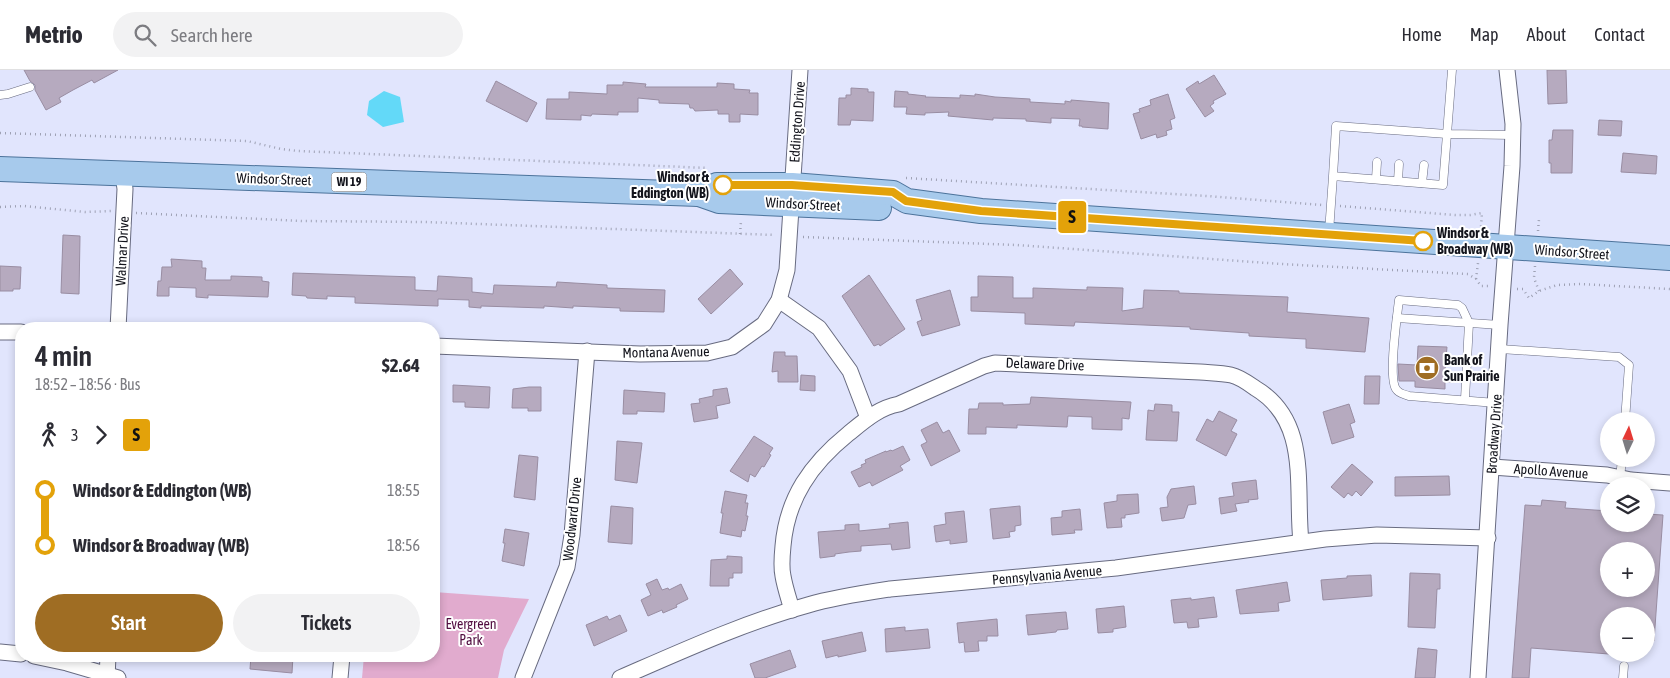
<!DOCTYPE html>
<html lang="en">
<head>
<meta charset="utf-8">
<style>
  :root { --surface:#fff; --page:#f2f2f3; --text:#2b2b33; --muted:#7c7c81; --line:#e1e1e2; --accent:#9f6d23 }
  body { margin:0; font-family:"Asap Condensed",sans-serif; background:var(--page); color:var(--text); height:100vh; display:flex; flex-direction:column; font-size:19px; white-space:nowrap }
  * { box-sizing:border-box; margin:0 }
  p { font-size:16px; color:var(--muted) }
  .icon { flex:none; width:28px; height:28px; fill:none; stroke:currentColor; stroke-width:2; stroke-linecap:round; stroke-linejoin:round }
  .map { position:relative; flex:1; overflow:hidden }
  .side { position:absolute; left:15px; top:252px; width:425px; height:340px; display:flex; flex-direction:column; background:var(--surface); border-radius:20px; box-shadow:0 2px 8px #0003 }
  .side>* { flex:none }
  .badge { padding:0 10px; border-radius:4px; font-size:18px; line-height:32px }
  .needle { width:32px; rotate:4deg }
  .fabs { position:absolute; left:1600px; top:342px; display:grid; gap:10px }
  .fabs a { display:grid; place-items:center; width:55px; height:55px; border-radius:50%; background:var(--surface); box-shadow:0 2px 8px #0003; font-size:25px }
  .map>.badge { position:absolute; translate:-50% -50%; box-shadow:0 0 0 2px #fff }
  .legs { display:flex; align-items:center; gap:8px; height:55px; padding:0 20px; font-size:16px }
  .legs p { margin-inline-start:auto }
  .overview { display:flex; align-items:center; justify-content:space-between; height:85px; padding:0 20px }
  h1 { font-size:28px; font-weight:600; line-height:38px }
  .primary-button { display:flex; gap:10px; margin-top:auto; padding:10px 20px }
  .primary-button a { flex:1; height:58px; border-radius:30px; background:var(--accent); color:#fff; font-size:20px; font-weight:600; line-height:58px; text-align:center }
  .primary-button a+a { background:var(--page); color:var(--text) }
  ul { padding:0 20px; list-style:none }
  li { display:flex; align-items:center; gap:18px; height:55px; font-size:19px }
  li i { display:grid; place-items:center; width:8px; height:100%; margin:0 6px; background:currentColor }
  li i::after { content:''; width:12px; height:12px; margin:-6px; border:4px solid; border-radius:50%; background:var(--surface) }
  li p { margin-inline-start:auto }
  li:first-child i { background:linear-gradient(#0000 50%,currentColor 0) }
  li:last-child i { background:linear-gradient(currentColor 50%,#0000 0) }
  header { display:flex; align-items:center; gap:30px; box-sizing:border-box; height:70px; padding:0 25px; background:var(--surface); border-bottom:1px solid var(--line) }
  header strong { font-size:24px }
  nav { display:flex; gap:28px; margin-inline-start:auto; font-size:18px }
  .search { width:350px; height:45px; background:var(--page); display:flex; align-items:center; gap:12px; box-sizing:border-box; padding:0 18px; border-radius:28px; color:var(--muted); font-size:19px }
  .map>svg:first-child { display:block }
</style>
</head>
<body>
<header>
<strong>Metrio</strong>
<div class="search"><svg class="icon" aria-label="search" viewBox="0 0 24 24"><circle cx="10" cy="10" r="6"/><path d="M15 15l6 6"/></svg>Search here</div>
<nav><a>Home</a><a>Map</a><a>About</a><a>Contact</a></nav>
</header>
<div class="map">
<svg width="1670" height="608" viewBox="0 0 1670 608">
  <rect width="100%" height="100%" fill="#e1e5fd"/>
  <polygon fill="#e1abce" points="434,522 529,529 504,580 498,608 362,608 364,586 434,586"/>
  <polygon fill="#63d9f8" points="384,21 400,27 404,52 383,57 367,45 369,31"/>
  <g fill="#b6aabf" stroke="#998da2" fill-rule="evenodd">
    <polygon points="24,0 118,0 94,13 92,10 73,20 59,28 61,32 46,40 35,20 35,15 30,11"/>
    <polygon points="1547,0 1566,0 1567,33 1548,34"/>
    <polygon points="1214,5 1226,24 1213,31 1214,33 1210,36 1214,41 1205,47 1186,19 1198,11 1199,14"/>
    <polygon points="496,11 537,33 527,52 486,31"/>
    <polygon points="623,12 646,14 645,17 717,17 717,13 734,14 734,19 750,20 749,23 758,23 758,45 740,44 740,52 729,52 729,44 718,44 718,40 695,41 693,38 690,38 689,34 659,33 659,30 638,28 638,42 618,42 618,45 592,44 591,46 581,45 581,50 546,49 547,29 569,29 569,22 607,24 607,15 623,15"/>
    <polygon points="851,18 868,19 868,22 874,22 873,51 851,50 850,55 838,55 839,28 846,28 846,25 851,25"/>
    <polygon points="895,21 908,22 908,24 926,26 925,27 960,28 960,25 975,26 975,24 995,27 1030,29 1030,32 1065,34 1065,31 1071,32 1071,30 1109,33 1108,59 1082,57 1082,56 1079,56 1080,49 1051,48 1051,53 1039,52 1026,51 1026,49 993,48 993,50 948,46 949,42 925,43 925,45 906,44 907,37 894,37"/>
    <polygon points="1168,24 1175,48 1170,50 1172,59 1166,61 1167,65 1157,68 1156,64 1141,69 1133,44 1140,42 1139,39 1151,35 1150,30"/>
    <polygon points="1599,50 1622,51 1621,66 1598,65"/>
    <polygon points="1553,60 1573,60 1572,103 1551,103 1551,93 1549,93 1549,70 1552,70"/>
    <polygon points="1623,83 1657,86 1656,104 1621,102"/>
    <polygon points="63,165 80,166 79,224 61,223"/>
    <polygon points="171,189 202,191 202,198 206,198 205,210 231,210 231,206 262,207 262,211 269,212 268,227 208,225 208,228 196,227 196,218 169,217 169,226 157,226 158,211 161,211 162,197 172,197"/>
    <polygon points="0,196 21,197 20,219 13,219 13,221 0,221"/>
    <polygon points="730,199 743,214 711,244 698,229"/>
    <polygon points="293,203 415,207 415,220 437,221 438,206 472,208 472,222 493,224 494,215 556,217 557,212 607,215 607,218 665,220 664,242 620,241 620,238 573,236 573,238 544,236 544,238 481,236 481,238 469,237 469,230 438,229 438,236 355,233 355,227 327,226 327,229 307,228 306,226 292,225"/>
    <polygon points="869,205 905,259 880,276 879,274 874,276 842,226"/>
    <polygon points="978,206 1013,207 1013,228 1033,228 1033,218 1087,220 1087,217 1123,218 1122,241 1143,238 1144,220 1179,221 1179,223 1288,227 1287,242 1369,248 1365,282 1306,278 1306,269 1249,266 1249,263 1190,259 1190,257 1075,252 1074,256 1025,254 1025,243 971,241 971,227 978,227"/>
    <polygon points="950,220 960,255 922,266 917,252 922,250 916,230"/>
    <polygon points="1418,276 1447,277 1445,300 1451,301 1451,312 1445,312 1445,319 1415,317 1415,311 1399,311 1398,294 1417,295"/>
    <polygon points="774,282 785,282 785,286 797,286 798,312 778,312 778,301 772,302"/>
    <polygon points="801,305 815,306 815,321 800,320"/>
    <polygon points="1365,306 1380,306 1379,334 1364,334"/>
    <polygon points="453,315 490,317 489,338 465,337 465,332 453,332"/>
    <polygon points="529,317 541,317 541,341 528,341 528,338 512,338 513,319"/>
    <polygon points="727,318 730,333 716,336 718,348 694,352 691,334 700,333 699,329 713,326 713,320"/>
    <polygon points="624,320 665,323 664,342 637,341 637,344 623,344"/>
    <polygon points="1031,327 1131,332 1129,349 1122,348 1122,360 1092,359 1092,347 1068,346 1067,357 1017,355 1017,358 986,357 986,364 968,364 969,339 978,339 979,333 1003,333 1003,335 1030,334"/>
    <polygon points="1155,334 1172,335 1172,342 1179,342 1177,371 1146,370 1148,340 1154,341"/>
    <polygon points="1349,334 1355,352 1350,354 1354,367 1332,374 1323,342"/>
    <polygon points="1219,341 1237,350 1231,361 1237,364 1226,386 1196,370 1207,349 1213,352"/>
    <polygon points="937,352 943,363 949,360 960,381 931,396 921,375 927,372 921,360"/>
    <polygon points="754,366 773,378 769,384 771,385 764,397 762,396 755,407 750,404 748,412 730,401"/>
    <polygon points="617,371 642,373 637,413 615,410"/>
    <polygon points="903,376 910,390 900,396 903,400 872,416 870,412 859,417 851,402 862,397 861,395 866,393 865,390 886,381 886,382 891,380 892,381"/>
    <polygon points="519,385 538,387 535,430 514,427"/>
    <polygon points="1352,394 1373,412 1361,426 1356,421 1352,426 1348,423 1344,428 1331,417"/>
    <polygon points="1449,406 1450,425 1395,426 1395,407"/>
    <polygon points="1256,410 1258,429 1248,430 1249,432 1235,434 1237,441 1221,444 1219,428 1234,426 1232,413"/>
    <polygon points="1194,416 1196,434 1188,435 1184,448 1162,451 1160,438 1168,437 1167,427 1171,419"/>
    <polygon points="725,421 747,425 745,433 748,433 746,446 748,446 745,461 742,460 741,467 720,463 723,443 721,443"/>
    <polygon points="1138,424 1139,443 1125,445 1125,448 1121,448 1122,457 1107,458 1104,433 1117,431 1117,425"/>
    <path d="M1542,430L1566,432L1565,438L1609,441V454H1646V444L1663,445L1654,571H1646V546H1609V584L1531,578L1529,608H1512L1525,435L1541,436ZM1609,481H1646V519H1609Z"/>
    <polygon points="611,436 633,438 632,474 608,472"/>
    <polygon points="1020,436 1021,455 1015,456 1015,461 1009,462 1010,467 993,469 990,439"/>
    <polygon points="1080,439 1082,460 1074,460 1075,463 1052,465 1051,448 1062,447 1062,441"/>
    <polygon points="964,441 967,472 950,474 950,470 936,472 934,456 946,454 945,443"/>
    <polygon points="908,452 910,478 892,480 891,474 861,476 861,481 849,482 835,484 835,486 820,488 818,462 845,460 845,455 859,454 859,461 890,458 889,454"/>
    <polygon points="505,459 529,463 524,496 502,491 505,473 503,473"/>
    <polygon points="727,486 742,487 742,503 733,503 733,508 729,508 729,516 710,516 711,490 727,489"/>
    <polygon points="1410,503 1440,504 1440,519 1437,519 1435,558 1408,557"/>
    <polygon points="1371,505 1372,526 1323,530 1321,510 1347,508 1347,506"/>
    <polygon points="657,509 662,520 668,518 669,520 681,514 688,529 676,535 677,537 663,543 662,540 648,546 641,530 651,525 646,514"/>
    <polygon points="1287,512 1290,531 1278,533 1279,541 1240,544 1236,520"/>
    <polygon points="1214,527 1217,547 1198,549 1199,557 1188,558 1187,552 1174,553 1171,530 1191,528 1191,530"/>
    <polygon points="1124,536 1126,557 1113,559 1113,562 1098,563 1096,539"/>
    <polygon points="1066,542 1068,559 1057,560 1056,562 1028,565 1026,545"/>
    <polygon points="620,545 627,561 594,576 586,555 607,546 609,550"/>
    <polygon points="997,549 998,566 987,566 987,571 978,571 979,581 965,582 964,572 959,573 957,553"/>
    <polygon points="905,557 905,561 928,559 930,578 886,582 885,559"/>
    <polygon points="862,562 866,581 838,587 838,585 826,588 822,571"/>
    <polygon points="1418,578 1437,580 1435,608 1415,608"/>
    <polygon points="790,580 796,597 765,608 755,608 750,594"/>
    <polygon points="251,586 293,586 292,603 250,599"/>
  </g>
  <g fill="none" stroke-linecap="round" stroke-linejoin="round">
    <g stroke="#686b80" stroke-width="9">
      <g id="lane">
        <polyline points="1452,0 1447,64 1513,65"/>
        <polyline points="0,25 8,24 30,17"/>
        <polyline points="1376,109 1377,92"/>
        <polyline points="1398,111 1399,94"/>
        <polyline points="1422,113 1424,95"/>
        <polyline points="1329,162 1333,106 1443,115 1447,64 1336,56 1333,106"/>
        <polyline points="1397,248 1500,255"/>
        <polyline points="1500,279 1619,287 1629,295 1625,351"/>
        <path d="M1465,329L1469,253L1462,238L1458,235L1399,230C1397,247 1388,307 1396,319C1399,324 1404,324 1409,326L1496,333"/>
        <polyline points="1620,408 1622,389"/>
        <polyline points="1623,608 1624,596"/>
      </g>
    </g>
    <g stroke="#686b80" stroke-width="17">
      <g id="street">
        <polyline points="779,230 819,258 850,301 868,348"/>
        <polyline points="118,259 125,119 123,104"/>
        <polyline points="0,262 21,262"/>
        <polyline points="434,276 640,284 707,283 732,277 764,254 779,230 787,200 800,0"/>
        <polyline points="1492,397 1607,405 1631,410 1670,413"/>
        <path d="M792,540C789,529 785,518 783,506C781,497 782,486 783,476C787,428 811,394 848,364C864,351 878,338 899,334L984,296L995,293L1200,302C1211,303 1221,303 1231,305C1240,307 1248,313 1255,318C1311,351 1295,418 1301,472"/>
        <polyline points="0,582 21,584"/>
        <polyline points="34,586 67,593 118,608"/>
        <polyline points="107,608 108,586"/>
        <polyline points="340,608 342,586"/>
        <polyline points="523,608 567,497 572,465 587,281"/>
        <path d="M620,608C682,581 743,553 808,535C835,527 863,523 890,519L1116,498L1325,469L1377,465L1488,468"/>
        <polyline points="1478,608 1500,255 1512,96 1513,54 1507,0"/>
      </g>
    </g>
    <g stroke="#4c739b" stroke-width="26">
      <g id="primary">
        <polyline points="0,99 699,124 719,131 879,138"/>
        <polyline points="699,124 717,115 792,115 893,123 907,131 981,141 1670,188"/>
      </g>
    </g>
    <g stroke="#9ea1b4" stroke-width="2.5" stroke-dasharray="1 4" stroke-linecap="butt">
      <polyline points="0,63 247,71 281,79 298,81 708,98"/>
      <polyline points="906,108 1207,126 1322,135"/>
      <polyline points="1340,136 1455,145 1470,145 1482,143 1481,157"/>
      <polyline points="0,137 24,136 85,142 111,141"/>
      <polyline points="136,143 301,151 425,152 775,165"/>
      <polyline points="1538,161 1539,149"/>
      <polyline points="740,164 741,151"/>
      <polyline points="803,167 1017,175 1281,194 1468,204 1476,209 1481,216 1489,216"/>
      <polyline points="1535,196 1534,208 1539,221"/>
      <polyline points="1476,209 1478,193"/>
      <polyline points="1517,219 1523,219 1529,228 1539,221 1557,215 1580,214 1670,219"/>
    </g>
    <use href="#lane" stroke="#fff" stroke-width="8"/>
    <use href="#street" stroke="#fff" stroke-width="15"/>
    <use href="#primary" stroke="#a7caec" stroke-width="24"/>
  </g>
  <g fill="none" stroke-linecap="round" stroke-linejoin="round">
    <g stroke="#fff" stroke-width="11">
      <polyline id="line-1" points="723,115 792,115 893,122 906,131 981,141 1423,171"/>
    </g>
    <use href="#line-1" stroke="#e3a20a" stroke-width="8"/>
  </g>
  <defs>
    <g id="bank-disc" transform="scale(1.25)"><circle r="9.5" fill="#9f6d23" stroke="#fff"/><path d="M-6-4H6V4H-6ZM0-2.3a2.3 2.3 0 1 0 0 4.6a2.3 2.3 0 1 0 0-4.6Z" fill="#fff"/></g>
  </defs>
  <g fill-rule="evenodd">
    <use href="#bank-disc" x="1427" y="298"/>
  </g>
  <g fill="#fff" stroke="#e3a20a" stroke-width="2.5">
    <circle cx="723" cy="115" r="9"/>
    <circle cx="1423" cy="171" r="9"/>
  </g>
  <g text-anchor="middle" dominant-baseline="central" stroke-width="4" stroke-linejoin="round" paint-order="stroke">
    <rect fill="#fff" stroke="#595a5f" stroke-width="1" x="331.5" y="102.5" width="35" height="19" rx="4"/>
    <g font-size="12" font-weight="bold" fill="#12131b">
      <text x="349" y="112">WI 19</text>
    </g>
    <g font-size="14" fill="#12131b" stroke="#fff">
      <text transform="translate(797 52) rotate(-86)">Eddington Drive</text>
      <text transform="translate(274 109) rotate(2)">Windsor Street</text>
      <text transform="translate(803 134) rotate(3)">Windsor Street</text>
      <text transform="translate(122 181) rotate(-87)">Walmar Drive</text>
      <text transform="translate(1572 182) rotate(4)">Windsor Street</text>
      <text transform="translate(666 282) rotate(-1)">Montana Avenue</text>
      <text transform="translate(1045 294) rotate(2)">Delaware Drive</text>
      <text transform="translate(1494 364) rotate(-86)">Broadway Drive</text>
      <text transform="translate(1551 401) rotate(4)">Apollo Avenue</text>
      <text transform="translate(572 449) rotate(-84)">Woodward Drive</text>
      <text transform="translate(1047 505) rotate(-5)">Pennsylvania Avenue</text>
    </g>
    <g font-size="14" font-weight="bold" fill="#12131b" stroke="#fff" text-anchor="end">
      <text x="709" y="107">Windsor &amp;<tspan x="709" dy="16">Eddington (WB)</tspan></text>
      <text x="1437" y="163" text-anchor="start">Windsor &amp;<tspan x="1437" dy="16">Broadway (WB)</tspan></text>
    </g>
    <g font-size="14" font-weight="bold" fill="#12131b" stroke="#fff" text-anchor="start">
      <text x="1444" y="290">Bank of<tspan x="1444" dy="16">Sun Prairie</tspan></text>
    </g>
    <g font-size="14" fill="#520e41" stroke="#fff">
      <text x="471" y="554">Evergreen<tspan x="471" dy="16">Park</tspan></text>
    </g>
  </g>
</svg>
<div class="fabs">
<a><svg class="needle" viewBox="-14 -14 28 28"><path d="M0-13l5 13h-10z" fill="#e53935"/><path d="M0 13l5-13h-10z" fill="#7c7c81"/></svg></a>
<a><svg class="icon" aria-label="layers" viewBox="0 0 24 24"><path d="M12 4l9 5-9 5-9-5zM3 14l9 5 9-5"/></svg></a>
<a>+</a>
<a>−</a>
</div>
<b class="badge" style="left:1072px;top:147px;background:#e3a20a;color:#111">S</b>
<section class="side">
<div class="overview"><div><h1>4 min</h1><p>18:52 – 18:56 · Bus</p></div><b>$2.64</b></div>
<div class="legs"><svg class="icon" aria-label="walk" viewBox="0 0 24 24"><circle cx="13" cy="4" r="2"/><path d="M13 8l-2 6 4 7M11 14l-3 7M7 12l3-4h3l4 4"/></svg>3<svg class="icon" aria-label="forward" viewBox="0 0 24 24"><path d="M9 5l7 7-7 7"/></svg><b class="badge" style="background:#e3a20a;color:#111">S</b></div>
<ul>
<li><i style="color:#e3a20a"></i><b>Windsor &amp; Eddington (WB)</b><p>18:55</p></li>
<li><i style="color:#e3a20a"></i><b>Windsor &amp; Broadway (WB)</b><p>18:56</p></li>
</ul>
<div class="primary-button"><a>Start</a><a>Tickets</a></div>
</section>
</div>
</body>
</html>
